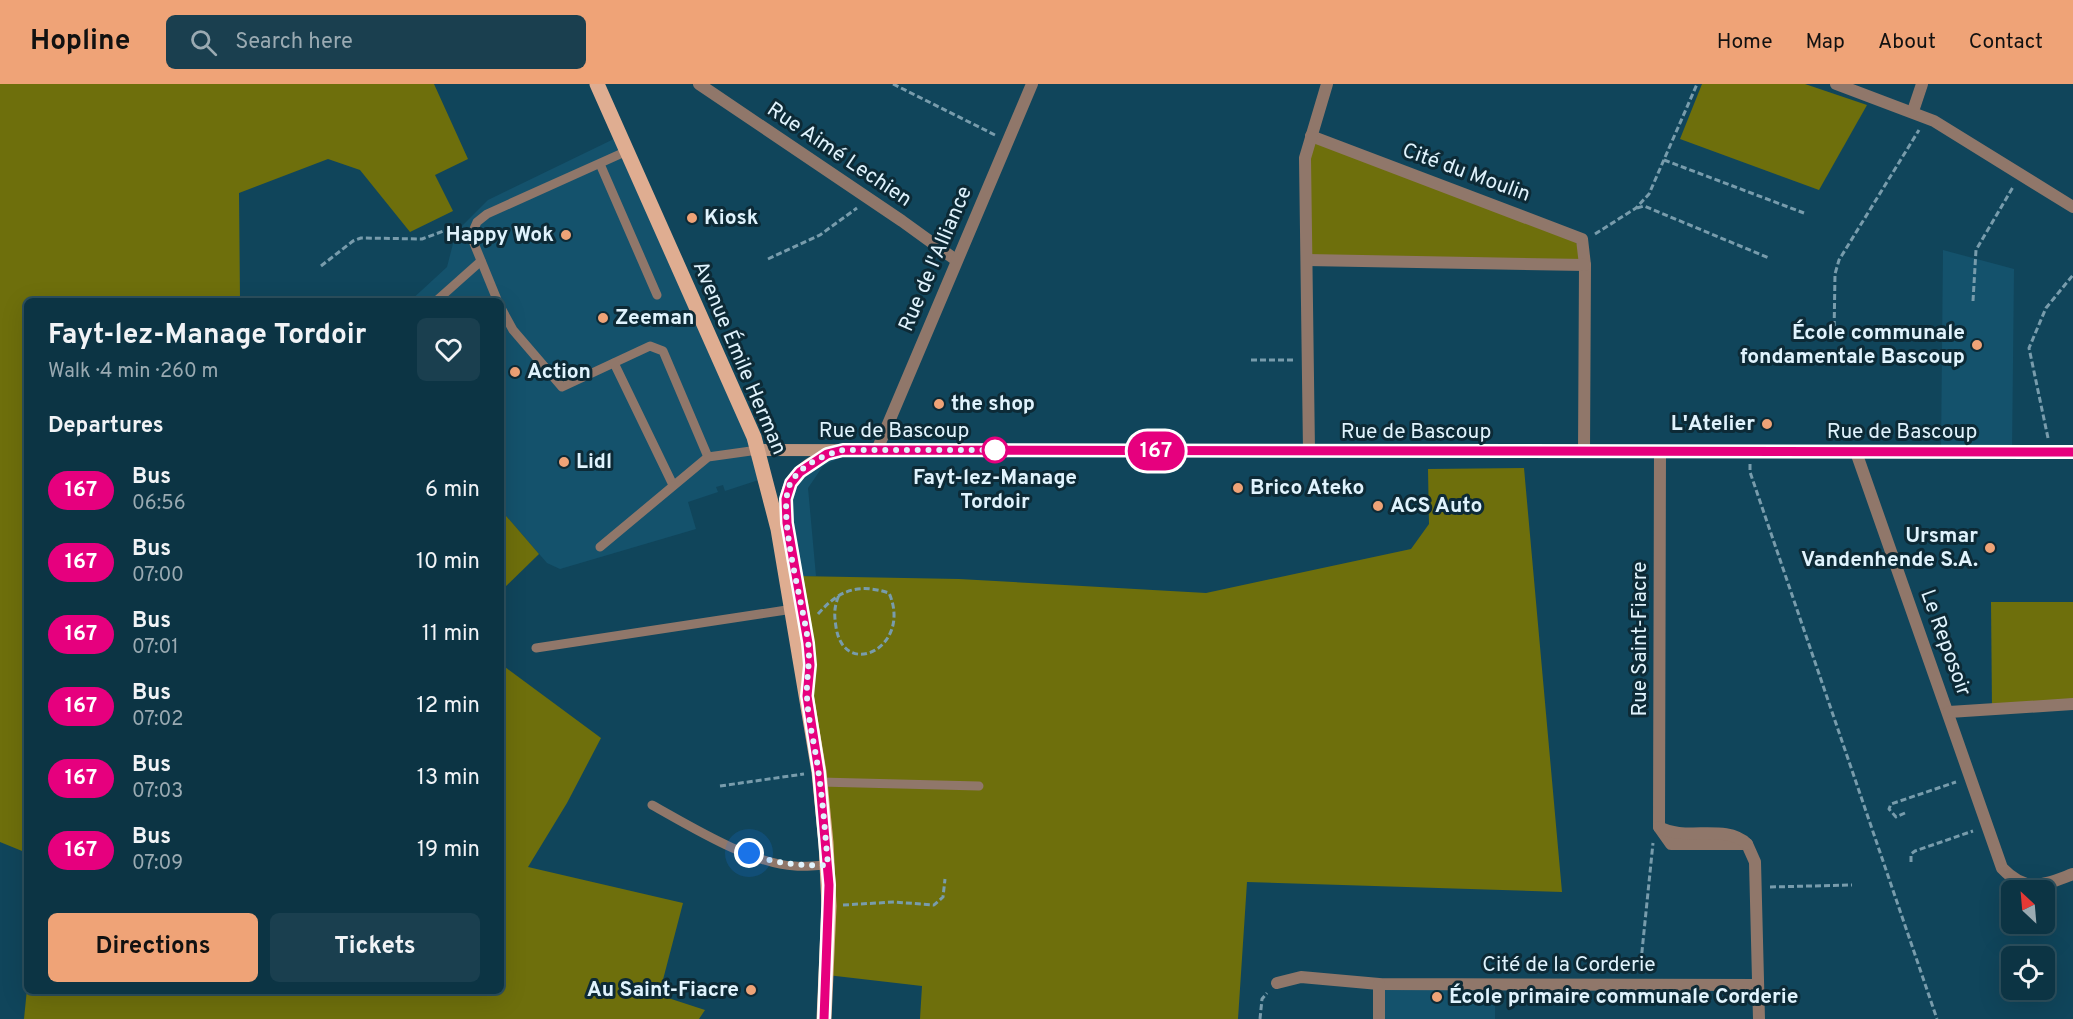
<!DOCTYPE html>
<html lang="en">
<head>
<meta charset="utf-8">
<style>
  :root { --surface:#0c3444; --page:#1a3f4f; --text:#f1f3f6; --muted:#9aaab2; --line:#2c4f5d; --accent:#efa377 }
  body { margin:0; font-family:Overpass,sans-serif; background:var(--page); color:var(--text); height:100vh; display:flex; flex-direction:column; font-size:22px; white-space:nowrap }
  * { box-sizing:border-box; margin:0 }
  p { font-size:20px; color:var(--muted) }
  .icon { flex:none; width:33px; height:33px; fill:none; stroke:currentColor; stroke-width:2; stroke-linecap:round; stroke-linejoin:round }
  .map { position:relative; flex:1; overflow:hidden }
  .side { position:absolute; left:24px; top:214px; width:480px; height:696px; display:flex; flex-direction:column; background:var(--surface); border-radius:9px; box-shadow:0 6px 24px #0002,0 0 0 2px var(--line) }
  .side>* { flex:none }
  .badge { padding:0 12px; border-radius:20px; font-size:21px; line-height:39px }
  .needle { width:39px; rotate:334deg }
  .tools { position:absolute; left:2001px; top:796px; display:grid; gap:12px }
  .tools a { display:grid; place-items:center; width:54px; height:54px; border-radius:9px; background:var(--surface); box-shadow:0 6px 24px #0002,0 0 0 2px var(--line); font-size:30px }
  .you { position:absolute; width:30px; height:30px; margin:-15px; border:4px solid #fff; border-radius:50%; background:#1a73e8; box-shadow:0 0 0 9px #1a73e833 }
  .map>.badge { position:absolute; translate:-50% -50%; box-shadow:0 0 0 3px #fff }
  h2 { padding:0 24px; font-size:22px; line-height:54px }
  .round { display:grid; place-items:center; flex:none; width:63px; height:63px; border-radius:9px; background:var(--page) }
  .head { display:flex; align-items:center; justify-content:space-between; height:102px; padding:0 24px }
  h1 { font-size:28px; font-weight:700; line-height:45px }
  .cta { display:flex; gap:12px; margin-top:auto; padding:12px 24px }
  .cta a { flex:1; height:69px; border-radius:9px; background:var(--accent); color:#111; font-size:24px; font-weight:700; line-height:69px; text-align:center }
  .cta a+a { background:var(--page); color:var(--text) }
  ul { padding:0; list-style:none }
  li { display:flex; align-items:center; gap:18px; height:72px; padding:0 24px }
  li div { flex:1 }
  li b { display:block; font-size:22px }
  li em { font-style:normal }
  li .badge { min-width:66px; font-weight:700; text-align:center }
  header { display:flex; align-items:center; gap:36px; box-sizing:border-box; height:84px; padding:0 30px; background:var(--accent); color:#111 }
  header strong { font-size:28px }
  nav { display:flex; gap:33px; margin-inline-start:auto; font-size:21px }
  .search { width:420px; height:54px; background:var(--page); display:flex; align-items:center; gap:15px; box-sizing:border-box; padding:0 21px; border-radius:9px; color:var(--muted); font-size:22px }
  .map>svg:first-child { display:block }
</style>
</head>
<body>
<header>
<strong>Hopline</strong>
<div class="search"><svg class="icon" aria-label="search" viewBox="0 0 24 24"><circle cx="10" cy="10" r="6"/><path d="M15 15l6 6"/></svg>Search here</div>
<nav><a>Home</a><a>Map</a><a>About</a><a>Contact</a></nav>
</header>
<div class="map">
<svg width="2073" height="935" viewBox="0 0 2073 935">
  <rect width="100%" height="100%" fill="#10455b"/>
  <g fill="#14526c">
    <polygon points="620,52 765,394 725,407 723,401 716,403 718,408 688,418 696,445 560,485 547,479 501,426 501,218 409,218 447,183 456,148 488,116"/>
    <polygon points="1943,166 2014,185 2012,368 1941,368"/>
    <polygon points="855,366 823,382 808,404 816,492 796,492 787,439 791,399 810,380"/>
    <rect x="1379" y="900" width="116" height="35"/>
  </g>
  <g fill="#6e6f0c">
    <polygon points="0,0 434,0 468,75 435,91 453,127 410,148 360,86 328,75 239,109 240,217 27,218 27,769 0,758"/>
    <polygon points="1702,0 1805,0 1867,21 1819,106 1680,55"/>
    <polygon points="1311,52 1573,150 1585,181 1307,176"/>
    <polygon points="1524,384 1562,808 1247,798 1238,935 920,935 922,902 827,891 829,846 796,492 959,495 1206,509 1411,465 1429,440 1428,385"/>
    <polygon points="501,426 539,470 501,507"/>
    <polygon points="1991,518 2073,518 2073,620 1992,625"/>
    <polygon points="501,580 601,654 567,719 528,783 683,819 659,911 705,926 699,935 24,935 27,905 27,908 501,908"/>
  </g>
  <g fill="none" stroke-linecap="round" stroke-linejoin="round">
    <g stroke="#789cac" stroke-width="3" stroke-dasharray="6 3" stroke-linecap="butt">
      <polyline points="893,0 995,51"/>
      <polyline points="1664,76 1804,129"/>
      <polyline points="1637,124 1644,122 1769,174"/>
      <polyline points="1595,150 1636,124 1649,110 1697,0"/>
      <polyline points="768,175 820,151 857,124"/>
      <polyline points="321,182 353,157 361,154 422,155 460,141"/>
      <polyline points="1973,217 1976,166 2013,103"/>
      <polyline points="1834,252 1835,190 1839,176 1919,46"/>
      <polyline points="1251,276 1294,276"/>
      <polyline points="2048,354 2029,264 2046,224 2073,191"/>
      <polyline points="1750,380 1750,388 1937,935"/>
      <path d="M818,530C839,506 858,499 889,509C913,563 844,597 836,543C834,530 834,523 839,511"/>
      <polyline points="720,702 804,690"/>
      <polyline points="1905,729 1896,733 1889,725 1891,720 1956,698"/>
      <polyline points="1911,778 1911,770 1915,767 1973,747"/>
      <polyline points="1770,803 1852,801"/>
      <polyline points="843,821 894,818 934,821 943,813 945,795"/>
      <polyline points="1640,887 1653,759"/>
      <polyline points="1260,935 1262,915 1267,909"/>
    </g>
    <g stroke="#90776a" stroke-width="9">
      <polyline points="600,80 657,211"/>
      <polyline points="435,218 481,177"/>
      <polyline points="498,218 471,152 477,138 487,130 627,67"/>
      <polyline points="501,224 513,246 562,303 650,262 663,267 708,373"/>
      <polyline points="614,279 673,401"/>
      <polyline points="600,463 708,373 758,366"/>
      <polyline points="536,564 793,525"/>
      <polyline points="820,698 979,702"/>
      <path d="M652,721C690,742 751,780 795,782C806,783 817,781 828,781"/>
    </g>
    <g stroke="#90776a" stroke-width="12">
      <polyline points="699,0 902,137 956,176"/>
      <polyline points="1836,0 1934,37 2073,123"/>
      <polyline points="1913,27 1922,0"/>
      <polyline points="1311,52 1582,155 1585,181 1584,367"/>
      <polyline points="1307,176 1585,181"/>
      <polyline points="877,366 1032,0"/>
      <polyline points="1309,367 1305,74 1327,0"/>
      <polyline points="1660,367 1659,743 1671,760 1747,760 1755,778 1759,935"/>
      <path d="M1856,368L2002,784C2027,810 2043,801 2073,790"/>
      <polyline points="1949,628 2073,620"/>
      <path d="M1659,743C1685,758 1725,739 1747,760"/>
      <polyline points="1277,899 1301,893 1379,900 1758,901"/>
      <polyline points="1379,900 1379,935"/>
    </g>
    <g stroke="#bc9680" stroke-width="12">
      <polyline points="758,366 2073,368"/>
      <path d="M808,602C812,555 799,510 792,465C789,449 784,431 786,414C789,391 812,375 833,369"/>
    </g>
    <polyline stroke="#dfad91" stroke-width="15" points="597,0 754,353 778,445 819,688 826,759 829,822 824,935"/>
  </g>
  <g fill="none" stroke-linecap="round" stroke-linejoin="round">
    <g stroke="#fff" stroke-width="14">
      <polyline id="line" points="824,935 829,801 819,688 807,612 810,581 808,559 787,439 786,415 791,399 800,388 827,370 843,366 2073,368"/>
    </g>
    <use href="#line" stroke="#e6007e" stroke-width="9"/>
    <path stroke="#e0f3fd" stroke-width="6" stroke-dasharray="0 10.8" d="M749,769C776,780 799,782 828,781C825,749 823,717 818,685C815,661 808,637 807,613C806,594 811,577 808,558C804,522 776,431 790,400C800,381 824,371 843,366H995"/>
  </g>
  <g fill="#efa377" stroke="#0d2a36" stroke-width="2">
    <circle cx="692" cy="134" r="6"/>
    <circle cx="566" cy="151" r="6"/>
    <circle cx="603" cy="234" r="6"/>
    <circle cx="1977" cy="261" r="6"/>
    <circle cx="515" cy="288" r="6"/>
    <circle cx="939" cy="320" r="6"/>
    <circle cx="1767" cy="340" r="6"/>
    <circle cx="564" cy="378" r="6"/>
    <circle cx="1238" cy="404" r="6"/>
    <circle cx="1378" cy="422" r="6"/>
    <circle cx="1990" cy="464" r="6"/>
    <circle cx="751" cy="906" r="6"/>
    <circle cx="1437" cy="913" r="6"/>
  </g>
  <circle fill="#fff" stroke="#e6007e" stroke-width="3" cx="995" cy="366" r="12"/>
  <g text-anchor="middle" dominant-baseline="central" stroke-width="6" stroke-linejoin="round" paint-order="stroke">
    <g font-size="21" fill="#e0f3fd" stroke="#0d2a36">
      <text transform="translate(839 71) rotate(34)">Rue Aimé Lechien</text>
      <text transform="translate(1466 89) rotate(20)">Cité du Moulin</text>
      <text transform="translate(936 175) rotate(-67)">Rue de l'Alliance</text>
      <text transform="translate(739 274) rotate(67)">Avenue Émile Herman</text>
      <text x="894" y="347">Rue de Bascoup</text>
      <text x="1416" y="348">Rue de Bascoup</text>
      <text x="1902" y="348">Rue de Bascoup</text>
      <text transform="translate(1640 555) rotate(-90)">Rue Saint-Fiacre</text>
      <text transform="translate(1945 559) rotate(70)">Le Reposoir</text>
      <text x="1569" y="881">Cité de la Corderie</text>
    </g>
    <g font-size="21" font-weight="bold" fill="#e0f3fd" stroke="#0d2a36" text-anchor="start">
      <text x="704" y="134">Kiosk</text>
      <text x="554" y="151" text-anchor="end">Happy Wok</text>
      <text x="615" y="234">Zeeman</text>
      <text x="1965" y="249" text-anchor="end">École communale<tspan x="1965" dy="24">fondamentale Bascoup</tspan></text>
      <text x="527" y="288">Action</text>
      <text x="951" y="320">the shop</text>
      <text x="1755" y="340" text-anchor="end">L'Atelier</text>
      <text x="576" y="378">Lidl</text>
      <text x="1250" y="404">Brico Ateko</text>
      <text x="1390" y="422">ACS Auto</text>
      <text x="1978" y="452" text-anchor="end">Ursmar<tspan x="1978" dy="24">Vandenhende S.A.</tspan></text>
      <text x="739" y="906" text-anchor="end">Au Saint-Fiacre</text>
      <text x="1449" y="913">École primaire communale Corderie</text>
    </g>
    <g font-size="21" font-weight="bold" fill="#e0f3fd" stroke="#0d2a36">
      <text x="995" y="394">Fayt-lez-Manage<tspan x="995" dy="24">Tordoir</tspan></text>
    </g>
  </g>
</svg>
<div class="tools">
<a><svg class="needle" viewBox="-14 -14 28 28"><path d="M0-13l5 13h-10z" fill="#e53935"/><path d="M0 13l5-13h-10z" fill="#9aaab2"/></svg></a>
<a><svg class="icon" aria-label="locate" viewBox="0 0 24 24"><circle cx="12" cy="12" r="6"/><path d="M12 2v4M12 18v4M2 12h4M18 12h4"/></svg></a>
</div>
<div class="you" style="left:749px;top:769px"></div>
<b class="badge" style="left:1156px;top:367px;background:#e6007e;color:#fff">167</b>
<section class="side">
<div class="head"><div><h1>Fayt-lez-Manage Tordoir</h1><p>Walk · 4 min · 260 m</p></div><a class="round"><svg class="icon" aria-label="heart" viewBox="0 0 24 24"><path d="M12 20l-8-8c-3-5 5-10 8-4 3-6 11-1 8 4z"/></svg></a></div>
<h2>Departures</h2>
<ul>
<li><span class="badge" style="background:#e6007e;color:#fff">167</span><div><b>Bus</b><p>06:56</p></div><em>6 min</em></li>
<li><span class="badge" style="background:#e6007e;color:#fff">167</span><div><b>Bus</b><p>07:00</p></div><em>10 min</em></li>
<li><span class="badge" style="background:#e6007e;color:#fff">167</span><div><b>Bus</b><p>07:01</p></div><em>11 min</em></li>
<li><span class="badge" style="background:#e6007e;color:#fff">167</span><div><b>Bus</b><p>07:02</p></div><em>12 min</em></li>
<li><span class="badge" style="background:#e6007e;color:#fff">167</span><div><b>Bus</b><p>07:03</p></div><em>13 min</em></li>
<li><span class="badge" style="background:#e6007e;color:#fff">167</span><div><b>Bus</b><p>07:09</p></div><em>19 min</em></li>
</ul>
<div class="cta"><a>Directions</a><a>Tickets</a></div>
</section>
</div>
</body>
</html>
